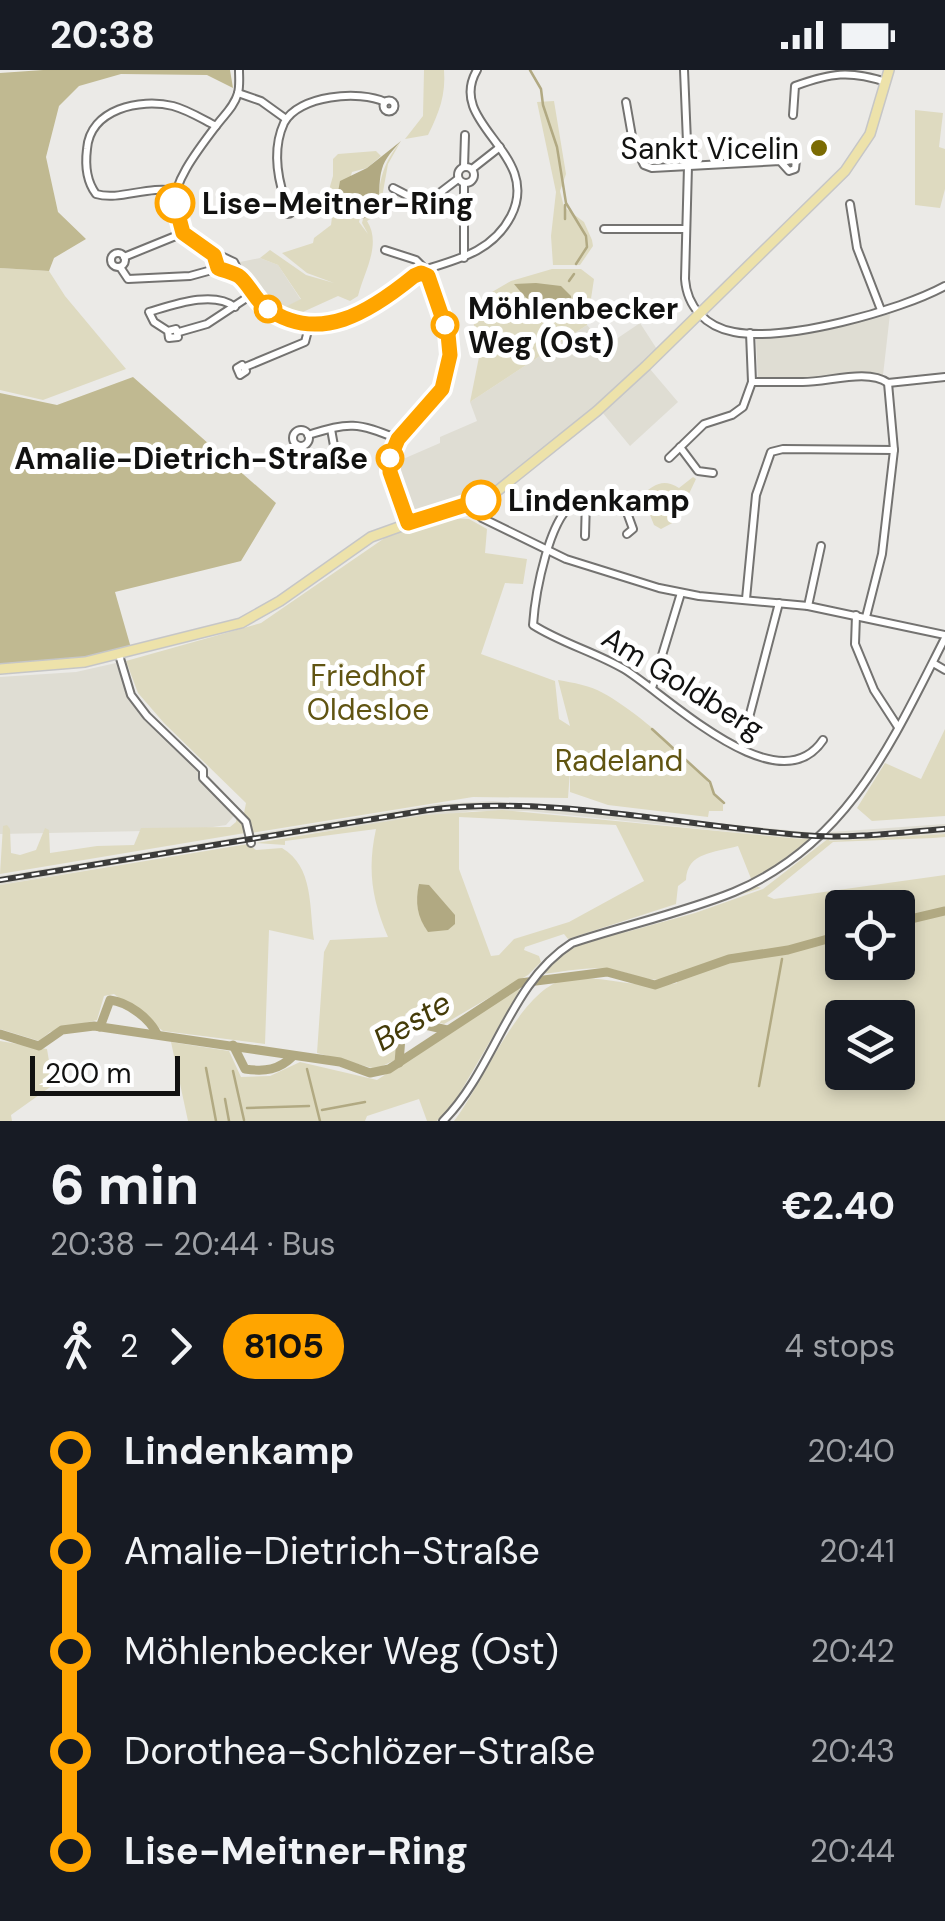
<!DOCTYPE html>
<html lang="en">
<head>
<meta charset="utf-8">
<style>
  :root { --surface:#171b24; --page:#20242c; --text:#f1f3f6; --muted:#9ea1a6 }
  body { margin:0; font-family:"DM Sans",sans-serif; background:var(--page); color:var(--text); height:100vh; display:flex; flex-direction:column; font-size:38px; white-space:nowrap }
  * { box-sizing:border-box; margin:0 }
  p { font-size:32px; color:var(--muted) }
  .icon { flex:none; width:55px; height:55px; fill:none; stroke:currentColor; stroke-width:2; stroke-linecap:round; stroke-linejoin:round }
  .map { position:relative; height:1051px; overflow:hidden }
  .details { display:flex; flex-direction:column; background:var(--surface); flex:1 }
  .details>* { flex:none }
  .badge { padding:0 20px; border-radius:32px; font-size:35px; line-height:65px }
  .buttons { position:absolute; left:825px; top:820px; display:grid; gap:20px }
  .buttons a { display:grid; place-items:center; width:90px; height:90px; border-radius:10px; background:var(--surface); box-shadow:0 5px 15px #0003; font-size:50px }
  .scale { position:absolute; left:30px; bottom:25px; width:150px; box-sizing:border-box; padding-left:10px; border:5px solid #121211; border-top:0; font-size:28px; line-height:35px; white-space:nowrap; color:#121211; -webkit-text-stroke:8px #fff; paint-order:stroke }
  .map>.badge { position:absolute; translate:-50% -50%; box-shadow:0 0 0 5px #fff }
  .legs { display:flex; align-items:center; gap:15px; height:110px; padding:0 50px; font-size:32px }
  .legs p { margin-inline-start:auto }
  .summary { display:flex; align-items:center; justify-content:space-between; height:170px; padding:0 50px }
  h1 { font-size:55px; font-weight:800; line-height:75px }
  ul { padding:0 50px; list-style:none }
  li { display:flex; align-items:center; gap:35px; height:100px; font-size:38px }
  li i { display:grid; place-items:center; width:15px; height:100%; margin:0 12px; background:currentColor }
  li i::after { content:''; width:25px; height:25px; margin:-12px; border:8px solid; border-radius:50%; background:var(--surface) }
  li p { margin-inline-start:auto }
  li:first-child i { background:linear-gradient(#0000 50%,currentColor 0) }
  li:last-child i { background:linear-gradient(currentColor 50%,#0000 0) }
  .status { display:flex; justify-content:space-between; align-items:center; height:70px; padding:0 50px; background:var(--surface); direction:ltr }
  .status svg { height:28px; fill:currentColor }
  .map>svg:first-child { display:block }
</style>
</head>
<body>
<div class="status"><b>20:38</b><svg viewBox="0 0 49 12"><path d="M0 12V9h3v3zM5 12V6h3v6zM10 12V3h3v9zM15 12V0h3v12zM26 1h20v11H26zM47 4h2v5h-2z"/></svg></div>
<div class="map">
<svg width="945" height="1051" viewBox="0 0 945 1051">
  <rect width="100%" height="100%" fill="#ebeae7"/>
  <g fill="#dfddd3">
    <polygon points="260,188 278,195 301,230 277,241 260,230 235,193"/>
    <polygon points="890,244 883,305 758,309 756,269 805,264"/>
    <polygon points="640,253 662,287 650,299 678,332 630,376 602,342 502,424 468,441 405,461 387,396 440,373 440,367 477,351 470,332 587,255 606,276"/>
    <polygon points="116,593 129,629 239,740 226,755 193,760 0,764 0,607 76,602"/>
    <polygon points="493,731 817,763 945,754 945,764 828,771 828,768 801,769 528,741 473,741 254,771 0,815 0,806 438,734"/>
  </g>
  <g fill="#dedac0" fill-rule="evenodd">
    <path d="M424,0H444C446,25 439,43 428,65L405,69L423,46Z"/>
    <polygon points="554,31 566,104 560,121 564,137 584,152 592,170 593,176 580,195 553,195 551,166 556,122 537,32"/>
    <polygon points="915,40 943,43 939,77 945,79 945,119 940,138 915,135"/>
    <path d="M401,71L388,94L379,144L367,151C382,174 364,202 358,226L350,231L338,226L294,246L277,241L301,229L278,195L260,188L270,180L306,205L334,213L307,203L282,183L313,173L314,168L331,155L333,140L327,127L333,106V89L338,84L376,81L381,86L367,98L352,102C346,122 340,136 360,148L359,152L368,164L362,153L363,149L376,141C381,110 380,97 401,71Z"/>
    <polygon points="0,198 49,201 65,226 126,299 43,330 0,320"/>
    <polygon points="552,199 581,199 594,209 587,255 470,332 481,277 468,236 511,211"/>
    <path d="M693,407L696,409L676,451L661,459L654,455L642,425C654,414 664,408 679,418Z"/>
    <path d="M449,448L469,449L487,459L485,483L527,489L523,514L505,513L481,584L555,611L559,649L570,656L558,610C574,613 589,615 603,623C632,638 685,684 706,710C714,719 711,724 723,734V741H709L708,747L608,735L570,722V700L568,728L473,727L251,763L244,743L246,733L164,653L138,623L126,591L261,553L389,465Z"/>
    <polygon points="945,659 945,746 872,751 857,738 885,693 921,709"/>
    <path d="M502,740L801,769L814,768L752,811L738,776C714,783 687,782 686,810L678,816L676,834L568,869L564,864L525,877L524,880L539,886L541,892L528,905L444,954L406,943L398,961L395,990L376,999L317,983L324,882L330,870L388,867C372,830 367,800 376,759L285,771V775L256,773L426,745ZM459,747L616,755L644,811L569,852L514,869L499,885L491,886L459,799Z"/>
    <polygon points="237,745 244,753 245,763 0,804 3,756 7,755 10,759 11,783 20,785 36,780 45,758 49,760 50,783 97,776 134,775 141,758 230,757 236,752"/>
    <path d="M945,764V767L933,768L833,772L767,826L774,829L945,805V1051H454C482,1016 522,913 569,909C609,905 638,921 677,913V902C655,920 632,901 608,899C587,896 563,902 542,904L558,886L572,876L753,815L761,818L619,864L695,843L763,819L829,768V771ZM842,838H898V892H842ZM842,948H898V1002H842Z"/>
    <path d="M248,774L256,780L282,778C314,797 309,837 314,870L269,860L265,974L163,961L114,924L104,926L97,950L50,962L39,971L0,959V815Z"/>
    <polygon points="517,918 520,920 454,1033 437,1051 427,1051 419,1029 367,1046 365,1051 188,1051 171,972 229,981 241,1007 270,1006 300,992 377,1010"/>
    <polygon points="0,971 47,979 53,1015 11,1045 12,1051 0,1051"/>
  </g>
  <g fill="#c0b991">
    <polygon points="43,0 230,0 233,18 207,5 121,4 79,16 59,36 46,87 58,142 86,169 54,188 49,201 0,198 0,3"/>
    <polygon points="133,307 276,433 241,491 115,522 131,578 74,590 0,594 0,323 57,335"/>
  </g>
  <g fill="#b1a982">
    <path d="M401,71C393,80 385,88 382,99C376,118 385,145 361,149L349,141L338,122L340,111L367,98Z"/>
    <path d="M536,213L561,216L571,226L572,233C552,259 528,231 514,214Z"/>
    <path d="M419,814L429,815L455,845V854L448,860L428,862C417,847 415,832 419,814Z"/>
  </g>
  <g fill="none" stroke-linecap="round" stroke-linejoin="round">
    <g stroke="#b1a982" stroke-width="2.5">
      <polyline points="530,0 541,19 543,35 557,77 566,133 586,166 587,177 576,194"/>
      <polyline points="565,135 565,149"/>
      <polyline points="569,211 574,204"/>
      <polyline points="652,659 710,712 714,724 724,733"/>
      <polyline points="206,998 216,1051"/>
      <polyline points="307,999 320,1051"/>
      <polyline points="233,1001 244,1050"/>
      <polyline points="759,1016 782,889"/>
      <polyline points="225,1029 229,1051"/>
      <polyline points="247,1038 309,1036"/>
      <polyline points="322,1040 365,1032"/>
    </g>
    <g stroke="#b1a982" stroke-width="9">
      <polyline points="898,852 945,841"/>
      <path d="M100,957L110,930C128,932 149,948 157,964"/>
      <polyline points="0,964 39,976 62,960 94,956 340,992 370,1003 389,999 520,913 607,902 655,915 729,889 788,880 842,865"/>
      <path d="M233,975L245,999C265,1002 279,1000 293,986"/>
      <polyline points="399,993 401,967 408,951 447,960"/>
    </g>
    <g stroke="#747371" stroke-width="10">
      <g id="minor">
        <path d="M239,0C239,7 240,16 238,23C234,37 224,45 216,56C167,120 148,154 234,192C253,233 284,259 332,251C348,248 363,245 377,236C392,226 404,211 421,203"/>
        <path d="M684,0L688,96L685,209C687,237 706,257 734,262C786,272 899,241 945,216"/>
        <polyline points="238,23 261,31 286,49"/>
        <circle cx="389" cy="36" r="5.5"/>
        <polyline points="626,32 633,72 644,95 652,98 780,91 789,101 795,99 796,90 780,91"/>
        <path d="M793,45L795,16C831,3 849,0 886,12"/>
        <circle cx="466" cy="105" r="8"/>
        <polyline points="464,97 465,65"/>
        <polyline points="472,99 500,77"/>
        <polyline points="464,113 464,188"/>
        <polyline points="393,118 430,137 464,141"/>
        <path d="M176,121C148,115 120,131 96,124C87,112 85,95 87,79C90,39 140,28 173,36C188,40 202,49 216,56"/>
        <path d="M285,130C277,106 273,77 284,53C298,25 360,20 385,32"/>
        <circle cx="287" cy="137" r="7"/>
        <polyline points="850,134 857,178 881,240"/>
        <polyline points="433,137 437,125 458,109"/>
        <polyline points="604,159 685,159"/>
        <polyline points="385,180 416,190 423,197"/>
        <circle cx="118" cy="190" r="7"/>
        <polyline points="214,185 219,198 239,205"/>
        <polyline points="124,187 183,163"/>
        <polyline points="120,197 128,209 190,206 219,198"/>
        <path d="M430,198C463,188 494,179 511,146C543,83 445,54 477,0"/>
        <path d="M168,261L176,259L178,267L169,268L168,261L154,252L149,242C173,235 213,220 235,237"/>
        <polyline points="179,262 207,254 251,225"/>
        <polygon points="242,295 246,301 240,305 237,298"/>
        <polyline points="245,297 305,272 310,253"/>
        <path d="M752,312C769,312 785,312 801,312C826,313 867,298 888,313L945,307"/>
        <polyline points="331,359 336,387"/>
        <circle cx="301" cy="368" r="8"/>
        <path d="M308,365C350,352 356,352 398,369"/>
        <polyline points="680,377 698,401 713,403"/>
        <polyline points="669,388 704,354 732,345 743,337 752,312 750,263"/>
        <polyline points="621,426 633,459 627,464"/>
        <path d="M641,428C620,428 599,423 578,431C549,442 535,526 533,555C561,573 595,582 624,599C667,625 778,737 823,670"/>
        <polyline points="467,435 482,448 566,489 659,518 699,526 808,536 945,565"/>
        <path d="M408,453C403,436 393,419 391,401C383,359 450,341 450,281C451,256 435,230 428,206"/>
        <polyline points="585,466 586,429"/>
        <polyline points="746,529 756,425 771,382 783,379 894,380"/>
        <polyline points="808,536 821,476"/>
        <polyline points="856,545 855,574 874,620 898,657"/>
        <polyline points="866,547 882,484 894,380 888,313"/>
        <polyline points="119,585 131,625 147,646 203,700 203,708 246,752 251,773"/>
        <polyline points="933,593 945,600"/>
        <polyline points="652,618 681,523"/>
        <polyline points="741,678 779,533"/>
        <path d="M443,1051C495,999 509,913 572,873C626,855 682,843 734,822C848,774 892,672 945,568"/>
      </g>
    </g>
    <g stroke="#c6c6c6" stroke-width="12">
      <polyline id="major" points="0,599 85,592 241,553 280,531 371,467 496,422 597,341 646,296 845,101 870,64 889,0"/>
    </g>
    <use href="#minor" stroke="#fff" stroke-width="6"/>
    <use href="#major" stroke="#ede2aa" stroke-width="9"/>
    <g stroke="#3c3c3b" stroke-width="6">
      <path id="rail" d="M0,810L428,740C556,724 688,758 816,766C859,768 902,762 945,759"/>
    </g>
    <use href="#rail" stroke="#fff" stroke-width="2.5" stroke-dasharray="8" stroke-linecap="butt"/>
  </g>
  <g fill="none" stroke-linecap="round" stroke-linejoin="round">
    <g stroke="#fff" stroke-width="22">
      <path id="line-1" d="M175,133L183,163L214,185L218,198C225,201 235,203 240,207C250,216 254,228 265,237C319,276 371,241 414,206L421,203L428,206L448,264L450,285L442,319L398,369L390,388V402L408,453L481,430"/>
    </g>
    <use href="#line-1" stroke="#ffa500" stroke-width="15"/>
  </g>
  <circle fill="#7b6b03" stroke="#fff" stroke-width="4" cx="819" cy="78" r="10"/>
  <g fill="#fff" stroke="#ffa500" stroke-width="5">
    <circle cx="175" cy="133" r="18"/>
    <circle cx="268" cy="239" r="12"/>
    <circle cx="445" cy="255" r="12"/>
    <circle cx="390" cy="388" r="12"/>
    <circle cx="481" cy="430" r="18"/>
  </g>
  <g text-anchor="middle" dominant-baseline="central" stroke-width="10" stroke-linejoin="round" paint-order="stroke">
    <g font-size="30" fill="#121211" stroke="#fff" text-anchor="end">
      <text x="799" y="78">Sankt Vicelin</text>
    </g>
    <g font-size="30" font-weight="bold" fill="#121211" stroke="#fff" text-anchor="start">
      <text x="202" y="133">Lise-Meitner-Ring</text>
      <text x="468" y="238">Möhlenbecker<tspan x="468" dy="34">Weg (Ost)</tspan></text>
      <text x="368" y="388" text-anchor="end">Amalie-Dietrich-Straße</text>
      <text x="508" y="430">Lindenkamp</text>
    </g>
    <g font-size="30" fill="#605411" stroke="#fff">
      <text x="368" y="605">Friedhof<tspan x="368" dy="34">Oldesloe</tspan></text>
      <text x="619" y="690">Radeland</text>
    </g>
    <g font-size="30" fill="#121211" stroke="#fff">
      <text transform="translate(683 613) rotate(32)">Am Goldberg</text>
    </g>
    <g font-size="32" font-style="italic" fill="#443b08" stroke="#fff">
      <text transform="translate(412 951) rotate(-31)">Beste</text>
    </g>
  </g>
</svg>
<div class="buttons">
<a><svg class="icon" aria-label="locate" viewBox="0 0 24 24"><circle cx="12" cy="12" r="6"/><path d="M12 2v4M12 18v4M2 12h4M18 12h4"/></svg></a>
<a><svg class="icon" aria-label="layers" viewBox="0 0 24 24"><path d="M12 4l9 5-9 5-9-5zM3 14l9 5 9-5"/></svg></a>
</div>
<div class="scale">200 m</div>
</div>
<section class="details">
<div class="summary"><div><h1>6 min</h1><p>20:38 – 20:44 · Bus</p></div><b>€2.40</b></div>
<div class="legs"><svg class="icon" aria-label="walk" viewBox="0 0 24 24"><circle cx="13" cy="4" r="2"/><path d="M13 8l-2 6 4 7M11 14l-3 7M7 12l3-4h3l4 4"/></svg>2<svg class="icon" aria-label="forward" viewBox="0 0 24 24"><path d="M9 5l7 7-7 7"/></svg><b class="badge" style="background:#ffa500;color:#111">8105</b><p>4 stops</p></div>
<ul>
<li><i style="color:#ffa500"></i><b>Lindenkamp</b><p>20:40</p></li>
<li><i style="color:#ffa500"></i><span>Amalie-Dietrich-Straße</span><p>20:41</p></li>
<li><i style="color:#ffa500"></i><span>Möhlenbecker Weg (Ost)</span><p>20:42</p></li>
<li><i style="color:#ffa500"></i><span>Dorothea-Schlözer-Straße</span><p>20:43</p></li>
<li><i style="color:#ffa500"></i><b>Lise-Meitner-Ring</b><p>20:44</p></li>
</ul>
</section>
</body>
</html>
